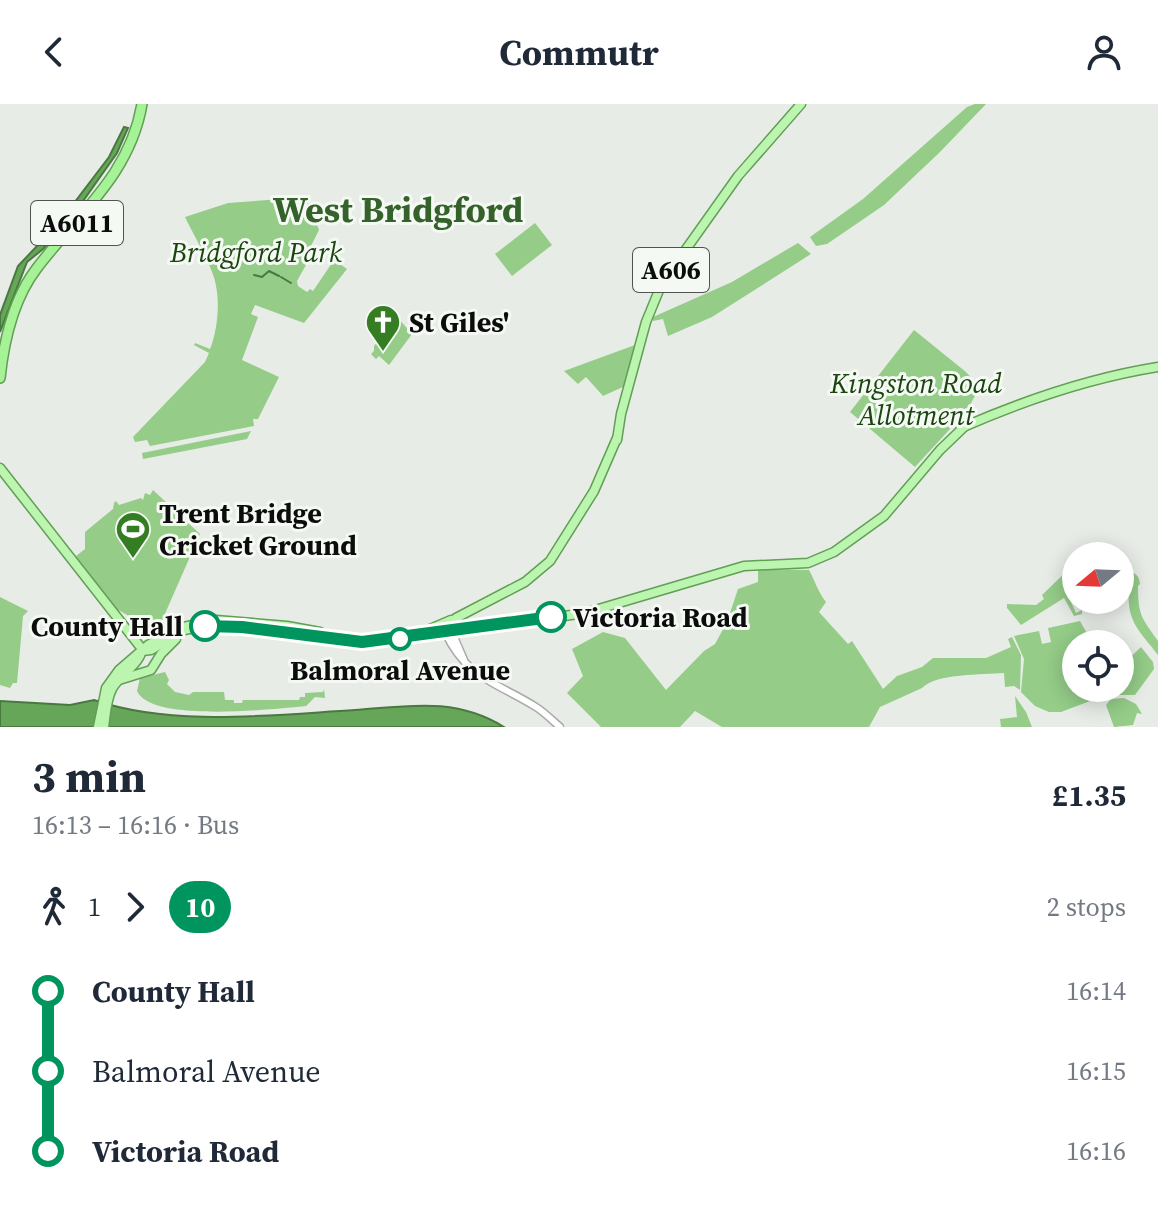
<!DOCTYPE html>
<html lang="en">
<head>
<meta charset="utf-8">
<style>
  :root { --surface:#fff; --page:#f6f6f7; --text:#1f2937; --muted:#747a83 }
  body { margin:0; font-family:"Source Serif 4",serif; background:var(--page); color:var(--text); height:100vh; display:flex; flex-direction:column; font-size:30px; white-space:nowrap }
  * { box-sizing:border-box; margin:0 }
  p { font-size:26px; color:var(--muted) }
  .icon { flex:none; width:44px; height:44px; fill:none; stroke:currentColor; stroke-width:2; stroke-linecap:round; stroke-linejoin:round }
  .map { position:relative; height:623px; overflow:hidden }
  .side { display:flex; flex-direction:column; background:var(--surface); flex:1 }
  .side>* { flex:none }
  .badge { padding:0 16px; border-radius:26px; font-size:28px; line-height:52px }
  .needle { width:52px; rotate:251deg }
  .buttons { position:absolute; left:1062px; top:438px; display:grid; gap:16px }
  .buttons a { display:grid; place-items:center; width:72px; height:72px; border-radius:50%; background:var(--surface); box-shadow:0 4px 20px #0003; font-size:40px }
  .map>.badge { position:absolute; translate:-50% -50%; box-shadow:0 0 0 4px #fff }
  .legs { display:flex; align-items:center; gap:12px; height:88px; padding:0 32px; font-size:26px }
  .legs p { margin-inline-start:auto }
  .overview { display:flex; align-items:center; justify-content:space-between; height:136px; padding:0 32px }
  h1 { font-size:44px; font-weight:700; line-height:60px }
  ul { padding:0 32px; list-style:none }
  li { display:flex; align-items:center; gap:28px; height:80px; font-size:30px }
  li i { display:grid; place-items:center; width:12px; height:100%; margin:0 10px; background:currentColor }
  li i::after { content:''; width:20px; height:20px; margin:-10px; border:6px solid; border-radius:50%; background:var(--surface) }
  li p { margin-inline-start:auto }
  li:first-child i { background:linear-gradient(#0000 50%,currentColor 0) }
  li:last-child i { background:linear-gradient(currentColor 50%,#0000 0) }
  header { display:flex; justify-content:space-between; align-items:center; height:104px; padding:0 32px; background:var(--surface); font-size:36px; font-weight:700 }
  .map>svg:first-child { display:block }
</style>
</head>
<body>
<header><svg class="icon" aria-label="back" viewBox="0 0 24 24"><path d="M15 5l-7 7 7 7"/></svg>Commutr<svg class="icon" aria-label="person" viewBox="0 0 24 24"><circle cx="12" cy="8" r="4"/><path d="M4 21q1-7 8-7t8 7"/></svg></header>
<div class="map">
<svg width="1158" height="623" viewBox="0 0 1158 623">
  <rect width="100%" height="100%" fill="#e8ece7"/>
  <g fill="#94cc88">
    <polygon points="975,0 986,0 940,48 884,101 827,140 816,142 810,133 863,95 967,3"/>
    <path d="M281,95H297L316,102L314,113L319,126L310,144L311,152L297,177L298,182L307,188L310,185L313,187L334,156L347,165L304,219L255,201L251,210L258,213L242,256L279,273L258,315H253L254,322L150,342L147,336L135,338L133,333L205,258L209,249L194,241L195,239L210,245C217,228 220,201 216,182C214,165 193,130 185,113L228,99Z"/>
    <polygon points="535,119 552,141 512,172 495,150"/>
    <polygon points="798,139 811,150 712,213 668,232 663,215 653,217 653,213 732,178"/>
    <polygon points="398,214 412,230 389,261 379,252 376,255 371,250 374,247 374,242"/>
    <polygon points="914,226 966,268 980,283 966,308 960,311 961,313 915,363 850,308"/>
    <polygon points="635,241 625,282 603,292 586,273 578,280 564,267"/>
    <polygon points="251,327 247,335 143,355 142,349"/>
    <polygon points="153,386 200,430 160,521 153,517 143,520 113,503 80,460 76,452 85,445 85,428 113,405 114,399 116,397 119,401 141,394 143,396 145,389 150,391"/>
    <polygon points="1073,461 1076,471 1072,475 1076,484 1066,487 1076,509 1082,506 1082,510 1074,512 1064,494 1021,521 1007,504 1007,500 1036,501 1044,495 1042,491"/>
    <path d="M758,465L809,466C815,477 818,488 826,498L819,508L848,540L852,537L883,585L897,572L922,563L933,554H986L1011,543L1008,535L1012,533L1021,551L1020,586L1014,582L1005,583L1004,569C983,571 936,569 922,584L880,603L869,623H722L695,607L680,623H601L567,589L583,572L572,545L603,528L625,534L666,586L704,547L715,540L727,518L738,485L758,478Z"/>
    <path d="M1120,466C1130,468 1139,467 1140,480L1138,482C1138,512 1142,514 1158,537V551C1139,526 1126,518 1129,483L1120,473Z"/>
    <polygon points="0,493 28,507 23,512 17,579 13,579 10,584 0,581"/>
    <polygon points="1080,517 1093,540 1076,540 1076,584 1120,584 1120,563 1141,543 1153,558 1154,565 1135,591 1106,591 1061,608 1049,608 1035,602 1021,588 1024,555 1014,532 1039,527 1042,540 1051,538 1048,524"/>
    <path d="M165,568L169,576L167,580L175,588L189,591L193,588H224L225,596H234V599H242L243,596H299L300,593H305V589L323,588L324,585L325,594L315,593L306,602C274,605 151,619 137,587L140,574Z"/>
    <polygon points="1015,592 1026,608 1032,623 1001,623 1000,615 1017,613"/>
    <polygon points="1124,594 1136,600 1142,610 1137,609 1133,621 1114,623 1106,601 1111,595"/>
  </g>
  <g fill="#65a658" stroke="#4a7841" stroke-width="2">
    <polygon points="124,23 128,24 117,49 71,114 43,145 27,158 0,228 0,211 18,162 58,120 109,53"/>
    <path d="M94,596C173,623 270,611 355,606C410,602 455,593 504,623H0V597L70,601Z"/>
  </g>
  <g fill="none" stroke-linecap="round" stroke-linejoin="round">
    <g stroke="#4a7841" stroke-width="2">
      <polyline points="254,171 262,173 269,167 279,172"/>
      <polyline points="281,173 291,179"/>
    </g>
    <g stroke="#a8aba7" stroke-width="9">
      <g id="secondary">
        <polyline points="451,526 464,556"/>
        <path d="M445,528C467,575 496,578 536,603C544,608 552,616 560,623"/>
      </g>
    </g>
    <g stroke="#619f54" stroke-width="11">
      <g id="primary">
        <path d="M961,324C1025,296 1089,274 1158,263"/>
        <polyline points="617,336 621,310 646,218 662,179 738,72 801,0"/>
        <path d="M0,364L142,545C140,561 119,571 112,585C106,596 106,611 104,623"/>
        <polyline points="448,522 456,514 525,478 550,457 594,387 617,334"/>
        <polyline points="430,525 451,516"/>
        <polyline points="142,547 151,546 184,526 212,521 362,538 438,530 585,509 744,462 808,459 834,448 884,412 940,346 965,322"/>
        <polyline points="119,576 151,566 161,550 176,535"/>
        <polyline points="98,623 106,584 119,566 148,541 179,524 216,516 287,522 320,528"/>
      </g>
    </g>
    <g stroke="#619f54" stroke-width="12">
      <path id="trunk" d="M0,274C4,236 13,195 37,164C78,110 130,71 142,0"/>
    </g>
    <use href="#secondary" stroke="#fff" stroke-width="6"/>
    <use href="#primary" stroke="#bcf5b0" stroke-width="8"/>
    <use href="#trunk" stroke="#a6f296" stroke-width="9"/>
  </g>
  <g fill="none" stroke-linecap="round" stroke-linejoin="round">
    <g stroke="#fff" stroke-width="18">
      <polyline id="line-1" points="205,522 242,523 362,538 551,513"/>
    </g>
    <use href="#line-1" stroke="#00945e" stroke-width="12"/>
  </g>
  <defs>
    <g id="church-pin" transform="scale(1.8)"><path d="M0 17L-7.5 6A9.5 9.5 0 1 1 7.5 6Z" fill="#347d23" stroke="#f5f9f4"/><path d="M-1.2-6h2.4v3.5h3.3v2.4h-3.3V6h-2.4V-.1h-3.3v-2.4h3.3Z" fill="#fff"/></g>
    <g id="stadium-pin" transform="scale(1.8)"><path d="M0 17L-7.5 6A9.5 9.5 0 1 1 7.5 6Z" fill="#347d23" stroke="#f5f9f4"/><path d="M0-5a6.5 5 0 1 0 0 10a6.5 5 0 1 0 0-10ZM-3.5-1.8h7v3.6h-7Z" fill="#fff"/></g>
  </defs>
  <g fill-rule="evenodd">
    <use href="#church-pin" x="383" y="218"/>
    <use href="#stadium-pin" x="133" y="425"/>
  </g>
  <g fill="#fff" stroke="#00945e" stroke-width="4">
    <circle cx="551" cy="513" r="14"/>
    <circle cx="205" cy="522" r="14"/>
    <circle cx="400" cy="535" r="10"/>
  </g>
  <g text-anchor="middle" dominant-baseline="central" stroke-width="6" stroke-linejoin="round" paint-order="stroke">
    <g fill="#f5f9f4" stroke="#515351" stroke-width="2">
      <rect x="31" y="97" width="92" height="44" rx="6"/>
      <rect x="633" y="144" width="76" height="44" rx="6"/>
    </g>
    <g font-size="26" font-weight="bold" fill="#0b0c0b">
      <text x="77" y="119">A6011</text>
      <text x="671" y="166">A606</text>
    </g>
    <g font-size="28" font-style="italic" fill="#1a450f" stroke="#f5f9f4">
      <text x="256" y="148">Bridgford Park</text>
      <text x="916" y="279">Kingston Road<tspan x="916" dy="32">Allotment</tspan></text>
    </g>
    <g font-size="28" font-weight="bold" fill="#0b0c0b" stroke="#f5f9f4" text-anchor="start">
      <text x="409" y="218">St Giles'</text>
      <text x="159" y="409">Trent Bridge<tspan x="159" dy="32">Cricket Ground</tspan></text>
    </g>
    <g font-size="28" font-weight="bold" fill="#0b0c0b" stroke="#f5f9f4" text-anchor="start">
      <text x="573" y="513">Victoria Road</text>
      <text x="183" y="522" text-anchor="end">County Hall</text>
      <text x="400" y="566" text-anchor="middle">Balmoral Avenue</text>
    </g>
    <g font-size="36" font-weight="bold" fill="#34622a" stroke="#f5f9f4">
      <text x="398" y="105">West Bridgford</text>
    </g>
  </g>
</svg>
<div class="buttons">
<a><svg class="needle" viewBox="-14 -14 28 28"><path d="M0-13l5 13h-10z" fill="#e53935"/><path d="M0 13l5-13h-10z" fill="#747a83"/></svg></a>
<a><svg class="icon" aria-label="locate" viewBox="0 0 24 24"><circle cx="12" cy="12" r="6"/><path d="M12 2v4M12 18v4M2 12h4M18 12h4"/></svg></a>
</div>
</div>
<section class="side">
<div class="overview"><div><h1>3 min</h1><p>16:13 – 16:16 · Bus</p></div><b>£1.35</b></div>
<div class="legs"><svg class="icon" aria-label="walk" viewBox="0 0 24 24"><circle cx="13" cy="4" r="2"/><path d="M13 8l-2 6 4 7M11 14l-3 7M7 12l3-4h3l4 4"/></svg>1<svg class="icon" aria-label="forward" viewBox="0 0 24 24"><path d="M9 5l7 7-7 7"/></svg><b class="badge" style="background:#00945e;color:#fff">10</b><p>2 stops</p></div>
<ul>
<li><i style="color:#00945e"></i><b>County Hall</b><p>16:14</p></li>
<li><i style="color:#00945e"></i><span>Balmoral Avenue</span><p>16:15</p></li>
<li><i style="color:#00945e"></i><b>Victoria Road</b><p>16:16</p></li>
</ul>
</section>
</body>
</html>
